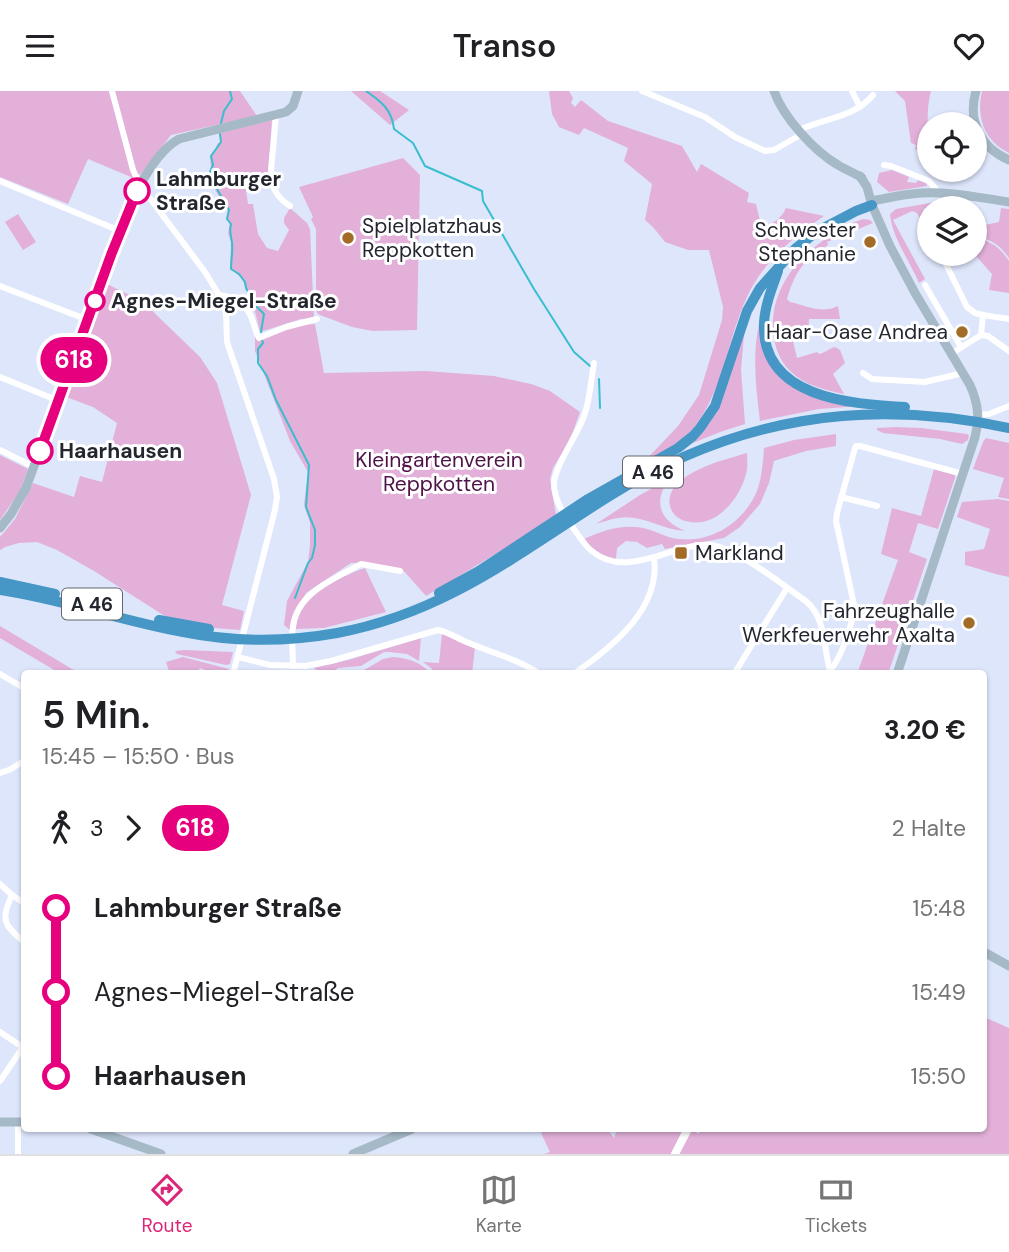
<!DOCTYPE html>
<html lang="de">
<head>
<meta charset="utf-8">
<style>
  :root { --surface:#fff; --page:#f6f6f6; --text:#202124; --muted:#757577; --line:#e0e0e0; --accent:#db2777 }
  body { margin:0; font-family:"DM Sans",sans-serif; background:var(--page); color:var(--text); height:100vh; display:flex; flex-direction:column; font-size:26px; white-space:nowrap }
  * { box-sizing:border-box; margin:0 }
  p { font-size:23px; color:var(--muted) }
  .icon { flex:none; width:38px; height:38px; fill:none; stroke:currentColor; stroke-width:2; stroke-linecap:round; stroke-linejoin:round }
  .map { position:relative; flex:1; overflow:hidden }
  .details { position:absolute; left:21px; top:579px; width:966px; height:462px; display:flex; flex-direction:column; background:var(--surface); border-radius:7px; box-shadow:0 2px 5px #0004 }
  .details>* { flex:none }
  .badge { padding:0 14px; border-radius:23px; font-size:24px; line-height:46px }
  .tools { position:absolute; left:917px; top:21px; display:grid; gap:14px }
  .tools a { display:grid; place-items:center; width:70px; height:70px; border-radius:50%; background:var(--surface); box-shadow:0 2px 5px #0004; font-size:35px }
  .map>.badge { position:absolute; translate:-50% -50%; box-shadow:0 0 0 4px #fff }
  .legs { display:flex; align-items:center; gap:10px; height:77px; padding:0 21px; font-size:23px }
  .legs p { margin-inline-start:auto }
  .head { display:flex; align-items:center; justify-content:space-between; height:119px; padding:0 21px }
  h1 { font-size:38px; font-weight:600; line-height:52px }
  ul { padding:0 21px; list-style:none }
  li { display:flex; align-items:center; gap:24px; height:84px; font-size:26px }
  li i { display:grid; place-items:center; width:10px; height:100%; margin:0 9px; background:currentColor }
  li i::after { content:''; width:18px; height:18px; margin:-9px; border:5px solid; border-radius:50%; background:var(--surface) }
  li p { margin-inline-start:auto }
  li:first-child i { background:linear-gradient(#0000 50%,currentColor 0) }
  li:last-child i { background:linear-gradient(currentColor 50%,#0000 0) }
  header { display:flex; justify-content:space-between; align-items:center; height:91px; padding:0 21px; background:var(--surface); font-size:32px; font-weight:600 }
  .dock { display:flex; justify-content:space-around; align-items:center; height:98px; border-top:2px solid var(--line); background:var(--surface); font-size:19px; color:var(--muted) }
  .dock a { display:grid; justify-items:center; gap:4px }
  .dock .on { color:var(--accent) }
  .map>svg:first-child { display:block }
</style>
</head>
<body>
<header><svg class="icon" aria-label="menu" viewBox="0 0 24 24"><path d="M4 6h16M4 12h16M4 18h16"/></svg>Transo<svg class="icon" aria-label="heart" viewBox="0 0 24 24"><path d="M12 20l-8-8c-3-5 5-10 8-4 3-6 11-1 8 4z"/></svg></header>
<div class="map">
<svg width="1009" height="1063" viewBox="0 0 1009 1063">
  <rect width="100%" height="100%" fill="#dee6fc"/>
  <g fill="#e2b0d9">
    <polygon points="0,0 109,0 136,91 131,103 126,103 131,86 88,68 68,113 0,86"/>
    <polygon points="114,0 240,0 257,25 171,44 140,84 137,82"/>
    <polygon points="351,0 380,0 409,19 390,34"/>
    <path d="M549,0H569L573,7L571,12L575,16L581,9L608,30L682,55L697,81L701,73L749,102L747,111L756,113L761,134C773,134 781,128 786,117L824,125C793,146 763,171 747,206C724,255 722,319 676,354C667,362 653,366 643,372L678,335L699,304L722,229L723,216L709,159H688L665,151L653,136L645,129L652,93L624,70L628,57L584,37L579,44L559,36L552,23Z"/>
    <path d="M895,0H931C925,22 929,42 929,64L915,58L916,54L911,52L905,10Z"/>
    <path d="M982,0H1009V62C984,50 976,25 982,0Z"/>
    <path d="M272,29L268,83L244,87L248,113H253L258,143L267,157L278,160L289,139L284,132V127L290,117L307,132L310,138L314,227L301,228L260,241C256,224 252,206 243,190C241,185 235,182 230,178L231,151L228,142L230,133L226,128L228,119C220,107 206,89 211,76L210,66L216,59L217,53L220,51L221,47L218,42Z"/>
    <polygon points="403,67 420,84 417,239 373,240 352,236 320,224 317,222 316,217 316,138 311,128 313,126 299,96"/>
    <polygon points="892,79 909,86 907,91 916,92 918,89 926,92 927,95 889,101 877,91 879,82"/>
    <path d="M941,110L942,111L923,118L929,130V142H928L917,122L912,120L893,129L925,188L919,192C910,170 892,147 890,123L896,118Z"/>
    <path d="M1001,117L1009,118V167C1000,154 991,148 975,145V136L999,131Z"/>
    <polygon points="18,123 36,151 23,159 5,131"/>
    <path d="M864,128L870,129L873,132L827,151L828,154C803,169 795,181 787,208L790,211C807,215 822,223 838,215L840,228H809L808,246L793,250L797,267L817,261L819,263C825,262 828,258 835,256L840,259L845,272L833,283L844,303C825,299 804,294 790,280C779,269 775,256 773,241C770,197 799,163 835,142C845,136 854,130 864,128Z"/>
    <path d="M979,148C993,151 1001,158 1009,170V202L989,199L992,183L976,165Z"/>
    <polygon points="107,193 142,210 200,266 217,292 251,404 222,514 244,520 240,539 201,536 171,529 94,480 57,459 37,451 19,452 5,456 0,459 0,446 15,428 33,392 74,406 80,385 102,391 117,332 93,316 66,306"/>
    <path d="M762,230L778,282L860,315L819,318L760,330C756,297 752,266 759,233Z"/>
    <polygon points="315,233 324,282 426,280 494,285 531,293 550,300 580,321 570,349 553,377 550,388 556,424 512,453 426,505 402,478 366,472 351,472 306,502 293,526 290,539 284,534 287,510 308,471 310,454 310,432 304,414 308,381 290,350 255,260 255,246 258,248 300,234"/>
    <polygon points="744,244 741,279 745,333 723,340 685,355 705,336"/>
    <polygon points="896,336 921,337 967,343 969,345 968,349 962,353 940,348 883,342 877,339 877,337"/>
    <path d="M836,343V355L806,360L774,370L769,392L760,413L740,436L724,447L665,458L662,453L647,457L637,451L626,450L617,457L616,468C603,465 591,459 584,448C604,439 625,432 647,438C658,441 667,447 679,448C712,452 744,431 757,400C762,386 763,371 764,357L794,349Z"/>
    <polygon points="986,347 1009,352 1009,408 998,406 1004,387 973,378 983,351"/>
    <path d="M747,362C747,369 748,376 746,383C740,407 717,436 690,431C668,428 663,406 678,392C697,375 724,369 747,362Z"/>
    <polygon points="0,364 28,378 20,400 0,429"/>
    <polygon points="934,378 955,384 955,387 938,438 918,432 909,461 927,468 888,583 857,583 898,469 881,463 892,417 921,425"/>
    <path d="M669,388C653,411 659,429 685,440C662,439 642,423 618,427C611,428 603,431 596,433L640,404Z"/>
    <path d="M998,408L1009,410V486C993,483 981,478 965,474V461L984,458L990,438L957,426L962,411Z"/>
    <path d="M365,477L386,521L324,537L296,538C298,502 336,488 365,477Z"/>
    <polygon points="0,535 72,578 84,583 61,583 0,547"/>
    <polygon points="442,543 475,556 472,583 435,583 431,577 423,571 439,572"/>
    <polygon points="421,547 419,570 407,563 389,561 384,561 361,575 338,577 330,583 321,583 314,577 348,569"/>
    <polygon points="185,559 233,561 230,573 226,574 177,563 175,560"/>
    <polygon points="183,566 229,578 227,583 216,583 200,577 197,583 170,583 166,571"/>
    <path d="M393,566C408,567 421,571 431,583H335L364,579L383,568Z"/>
    <polygon points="984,926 1009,937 1009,1063 679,1063 692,1039 699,1043 699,1038 984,1038"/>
    <polygon points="548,1038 607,1038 614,1047 617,1038 683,1038 671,1063 544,1063 550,1061 541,1042"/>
  </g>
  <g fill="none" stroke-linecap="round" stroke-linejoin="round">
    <g stroke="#39becd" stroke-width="2">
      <path d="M366,0C382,11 392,19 394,38L413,52L425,75L482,100L483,110L534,198L574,261L590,275"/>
      <polyline points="221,32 224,20 232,8 230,0"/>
      <path d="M220,43L221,51L211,65L213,74L210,81L216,88L217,98L229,119L227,128L231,133C229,141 231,144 232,152C233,161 231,169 231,178L239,183L245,191L246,197L254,213L264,223L261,241"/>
      <polyline points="262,249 263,252 258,258 258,272 267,285 276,309 309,374 306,416 315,439 315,454 312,467 308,472 295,507"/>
      <polyline points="599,288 600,317"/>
    </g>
    <g stroke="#fff" stroke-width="6">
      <polyline points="112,0 133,79 140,94 205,181 219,204 226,222 227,251 274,388 277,406 275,419 233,583"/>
      <polyline points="642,0 705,26 735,46 765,60 774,59 802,43"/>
      <polyline points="852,0 860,16"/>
      <path d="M276,24C275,36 274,47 273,59C270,83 267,100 290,115"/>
      <path d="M799,39C824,27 854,27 873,4"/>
      <polyline points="884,74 891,75 929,90 939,102"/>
      <polyline points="0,90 120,140"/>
      <polyline points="941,163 967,216 975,222 983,224 981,244"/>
      <polyline points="925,194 961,256"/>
      <polyline points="0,195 88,229"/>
      <path d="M219,204C236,206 248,214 253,231C255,237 256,242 259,247L286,236L317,228"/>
      <polyline points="983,224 1009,228"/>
      <polyline points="951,263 981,244 988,245 1009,260"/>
      <path d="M594,272C591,289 590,309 584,325C578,343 554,376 554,393C554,410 566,427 576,441C581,448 586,456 593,461C620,483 656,464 685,457C693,455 702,453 711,454C738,458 783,494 807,511C827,529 823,559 831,583"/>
      <polyline points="863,282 872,288 925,291 963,282"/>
      <polyline points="0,286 59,310"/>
      <polyline points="979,324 989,323 1009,315"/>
      <polyline points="0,359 34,376"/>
      <polyline points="841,406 877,415"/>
      <path d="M238,566L270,574L305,575L331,570L438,539C449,541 458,548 469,552C492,562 518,568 540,583"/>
      <path d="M293,575C293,562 291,548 293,535C298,501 334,488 361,473L400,480"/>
      <path d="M828,582C841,568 853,534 854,514L836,430L837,422L855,357L856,355H860L963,383"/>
      <polyline points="0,583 24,597"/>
      <path d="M574,583C611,556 661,519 654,467"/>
      <polyline points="734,583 787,497"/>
      <polyline points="0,682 9,679 24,670"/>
      <polyline points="0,793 12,804 24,812"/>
      <path d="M12,804C0,829 4,834 24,851"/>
      <polyline points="0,941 24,957"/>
      <polyline points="0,990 23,956"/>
      <polyline points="18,1031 18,1063"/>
    </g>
    <polyline stroke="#fff" stroke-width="8" points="675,1063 688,1038"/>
    <g stroke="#a6b9c6" stroke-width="9">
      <path d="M774,0C783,26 814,60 838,74C846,79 855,82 862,87"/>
      <path d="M976,0C967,30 981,57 1009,69"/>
      <path d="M860,85L867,96L872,114L890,155L915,202L970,294C978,312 980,327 975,346L897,583"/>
      <path d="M872,110C888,107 904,103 921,102C951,100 980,107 1009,111"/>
      <path d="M0,437L11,423L26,397L111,164L140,94C149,78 162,57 179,48L286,21L293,15L298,0"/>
      <polyline points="984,861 1009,875"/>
      <polyline points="0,1031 24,1031"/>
      <polyline points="91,1038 161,1063"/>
      <polyline points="353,1063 412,1038"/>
    </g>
    <g stroke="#4696c6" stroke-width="10">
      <path d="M778,180C772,197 765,214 764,232C761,307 850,313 905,316"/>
      <polyline points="0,491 55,503"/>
      <path d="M0,499C62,508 121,530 183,541C233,551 287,551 337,542C445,522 519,462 608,406C735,327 863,306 1009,337"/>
      <polyline points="439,502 479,480 588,408 678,357 693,345 700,337 715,315 747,220 760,197 795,158 816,141 856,120 872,114"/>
      <polyline points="159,529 209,538"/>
    </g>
  </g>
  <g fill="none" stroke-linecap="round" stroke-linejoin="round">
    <g stroke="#fff" stroke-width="16">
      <polyline id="line-1" points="40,360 111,164 137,100"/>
    </g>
    <use href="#line-1" stroke="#e6007e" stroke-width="10"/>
  </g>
  <g fill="#fff" stroke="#e6007e" stroke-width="3.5">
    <circle cx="137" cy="100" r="12"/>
    <circle cx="95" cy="210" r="9"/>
    <circle cx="40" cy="360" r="12"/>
  </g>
  <g fill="#a26b26" stroke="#fff" stroke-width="2.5">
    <circle cx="348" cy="147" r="7"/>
    <circle cx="870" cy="151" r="7"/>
    <circle cx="962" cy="241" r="7"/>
    <rect x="674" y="455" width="14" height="14" rx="3.5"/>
    <circle cx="969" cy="532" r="7"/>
  </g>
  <g text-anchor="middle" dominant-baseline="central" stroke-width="6" stroke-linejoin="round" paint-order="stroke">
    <g fill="#fff" stroke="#65676d" stroke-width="2">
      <rect x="623" y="365.5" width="60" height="31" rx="5"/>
      <rect x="62" y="497.5" width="60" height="31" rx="5"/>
    </g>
    <g font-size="19" font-weight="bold" fill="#23262f">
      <text x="653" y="381">A 46</text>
      <text x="92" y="513">A 46</text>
    </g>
    <g font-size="21" font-weight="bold" fill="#23262f" stroke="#fff" text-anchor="start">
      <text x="156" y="88">Lahmburger<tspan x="156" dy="24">Straße</tspan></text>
      <text x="111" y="210">Agnes-Miegel-Straße</text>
      <text x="59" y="360">Haarhausen</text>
    </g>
    <g font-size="21" fill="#23262f" stroke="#fff" text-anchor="end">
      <text x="362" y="135" text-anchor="start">Spielplatzhaus<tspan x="362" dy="24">Reppkotten</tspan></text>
      <text x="856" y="139">Schwester<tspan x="856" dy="24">Stephanie</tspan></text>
      <text x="948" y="241">Haar-Oase Andrea</text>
      <text x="695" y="462" text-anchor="start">Markland</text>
      <text x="955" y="520">Fahrzeughalle<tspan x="955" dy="24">Werkfeuerwehr Axalta</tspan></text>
    </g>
    <g font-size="21" fill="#4e1148" stroke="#fff">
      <text x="439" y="369">Kleingartenverein<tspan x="439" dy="24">Reppkotten</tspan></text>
    </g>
  </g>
</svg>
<div class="tools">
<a><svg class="icon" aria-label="locate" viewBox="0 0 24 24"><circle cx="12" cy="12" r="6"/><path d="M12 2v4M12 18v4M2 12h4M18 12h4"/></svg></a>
<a><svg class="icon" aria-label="layers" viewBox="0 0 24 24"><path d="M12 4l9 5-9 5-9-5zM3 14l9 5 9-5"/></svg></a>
</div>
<b class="badge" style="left:74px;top:269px;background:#e6007e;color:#fff">618</b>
<section class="details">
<div class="head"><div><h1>5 Min.</h1><p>15:45 – 15:50 · Bus</p></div><b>3.20 €</b></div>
<div class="legs"><svg class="icon" aria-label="walk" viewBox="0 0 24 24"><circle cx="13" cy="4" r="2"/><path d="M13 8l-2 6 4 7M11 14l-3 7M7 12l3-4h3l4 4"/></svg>3<svg class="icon" aria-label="forward" viewBox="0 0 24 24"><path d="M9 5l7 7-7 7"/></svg><b class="badge" style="background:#e6007e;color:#fff">618</b><p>2 Halte</p></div>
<ul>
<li><i style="color:#e6007e"></i><b>Lahmburger Straße</b><p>15:48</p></li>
<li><i style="color:#e6007e"></i><span>Agnes-Miegel-Straße</span><p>15:49</p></li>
<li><i style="color:#e6007e"></i><b>Haarhausen</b><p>15:50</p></li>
</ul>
</section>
</div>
<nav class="dock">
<a class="on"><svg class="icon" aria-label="directions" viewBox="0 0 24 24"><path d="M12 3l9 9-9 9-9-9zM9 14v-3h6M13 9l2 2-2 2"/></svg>Route</a>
<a><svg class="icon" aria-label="map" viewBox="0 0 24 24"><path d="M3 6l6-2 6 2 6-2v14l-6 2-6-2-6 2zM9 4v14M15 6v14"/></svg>Karte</a>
<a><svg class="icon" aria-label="tickets" viewBox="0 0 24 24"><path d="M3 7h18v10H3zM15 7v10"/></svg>Tickets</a>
</nav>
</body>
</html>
